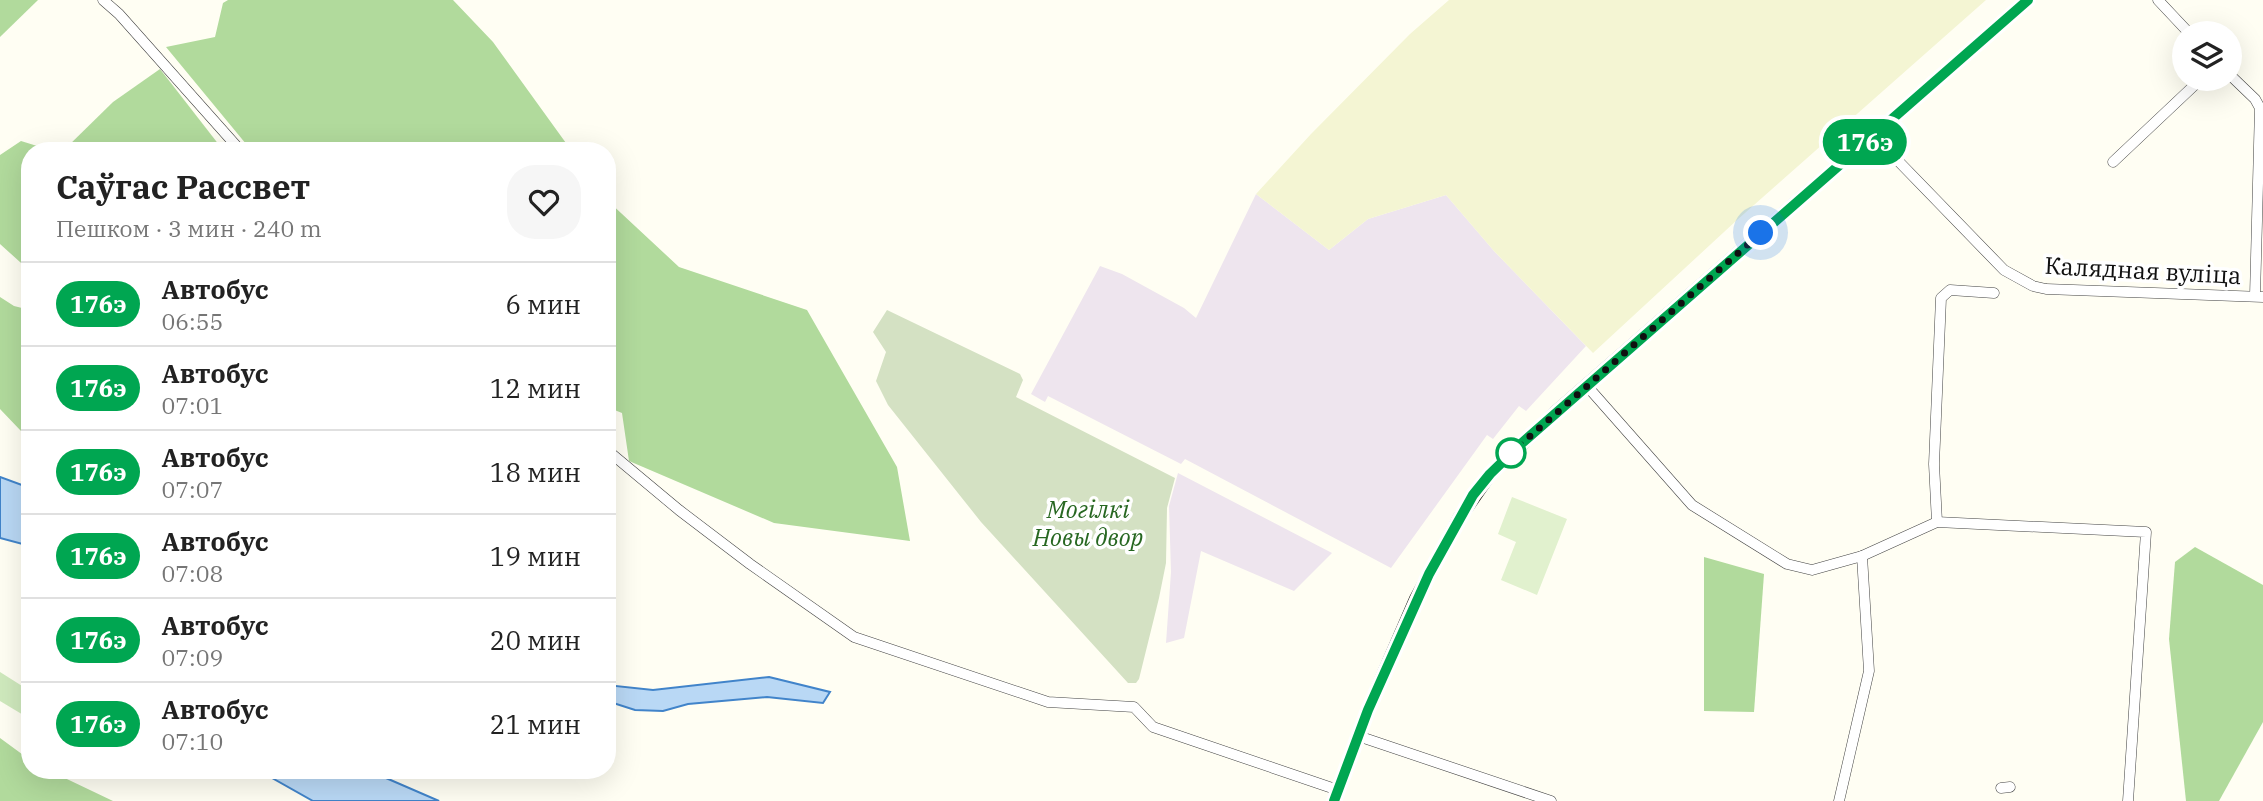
<!DOCTYPE html>
<html lang="ru">
<head>
<meta charset="utf-8">
<style>
  :root { --surface:#fff; --page:#f6f6f6; --text:#222; --muted:#767676; --line:#e0e0e0 }
  body { margin:0; font-family:"IBM Plex Serif",serif; background:var(--page); color:var(--text); height:100vh; display:flex; flex-direction:column; font-size:26px; white-space:nowrap }
  * { box-sizing:border-box; margin:0 }
  p { font-size:23px; color:var(--muted) }
  .icon { flex:none; width:38px; height:38px; fill:none; stroke:currentColor; stroke-width:2; stroke-linecap:round; stroke-linejoin:round }
  .map { position:relative; flex:1; overflow:hidden }
  .drawer { position:absolute; left:21px; top:142px; width:595px; height:637px; display:flex; flex-direction:column; background:var(--surface); border-radius:28px; box-shadow:0 7px 28px #0002 }
  .drawer>* { flex:none }
  .badge { padding:0 14px; border-radius:23px; font-size:24px; line-height:46px }
  .tools { position:absolute; left:2172px; top:21px; display:grid; gap:14px }
  .tools a { display:grid; place-items:center; width:70px; height:70px; border-radius:50%; background:var(--surface); box-shadow:0 7px 28px #0002; font-size:35px }
  .you { position:absolute; width:35px; height:35px; margin:-18px; border:5px solid #fff; border-radius:50%; background:#1a73e8; box-shadow:0 0 0 10px #1a73e833 }
  .map>.badge { position:absolute; translate:-50% -50%; box-shadow:0 0 0 4px #fff }
  .round { display:grid; place-items:center; flex:none; width:74px; height:74px; border-radius:28px; background:var(--page) }
  .head { display:flex; align-items:center; justify-content:space-between; height:119px; padding:0 35px }
  h1 { font-size:33px; font-weight:700; line-height:52px }
  ul { padding:0; list-style:none }
  li { display:flex; align-items:center; gap:21px; height:84px; padding:0 35px; border-top:2px solid var(--line) }
  li div { flex:1 }
  li b { display:block; font-size:26px }
  li em { font-style:normal }
  li .badge { min-width:77px; font-weight:700; text-align:center }
  .map>svg:first-child { display:block }
</style>
</head>
<body>
<div class="map">
<svg width="2263" height="801" viewBox="0 0 2263 801">
  <rect width="100%" height="100%" fill="#fffef3"/>
  <g fill="#eee5ee">
    <polygon points="1256,194 1329,250 1368,219 1446,195 1494,251 1586,346 1526,411 1519,406 1493,439 1487,435 1391,568 1185,459 1181,464 1048,396 1045,402 1031,394 1100,266 1122,274 1184,308 1196,318"/>
    <polygon points="1178,473 1332,553 1294,591 1201,551 1184,638 1166,643 1171,572 1169,506"/>
  </g>
  <polygon fill="#f4f5d3" points="1449,0 1986,0 1737,220 1593,353 1494,251 1446,195 1368,219 1329,250 1256,194 1311,134 1410,34"/>
  <polygon fill="#cfe9bd" points="0,672 30,691 30,719 0,701"/>
  <g fill="#b1da9c">
    <polygon points="0,0 38,0 0,37"/>
    <polygon points="228,0 453,0 493,42 571,150 251,150 166,47 215,37 223,3"/>
    <polygon points="160,69 223,150 64,150 113,102"/>
    <polygon points="21,141 50,150 30,150 30,271 0,244 0,155"/>
    <polygon points="607,200 679,267 807,310 897,467 910,541 774,523 629,461 622,413 607,407"/>
    <polygon points="0,297 14,306 30,310 30,437 21,431 0,409"/>
    <polygon points="2195,547 2263,585 2263,722 2219,801 2186,801 2169,639 2175,562"/>
    <polygon points="1704,557 1764,574 1754,712 1704,711"/>
    <polygon points="0,738 30,760 30,770 48,770 113,801 0,801"/>
  </g>
  <polygon fill="#d4e1c3" points="887,310 1020,374 1023,380 1016,397 1175,478 1167,508 1166,563 1159,598 1139,679 1136,683 1128,683 981,522 888,405 876,381 886,352 873,332"/>
  <polygon fill="#e1f1ce" points="1512,497 1567,519 1537,595 1501,580 1516,542 1498,534"/>
  <g fill="#b9d8f5" stroke="#4184ca" stroke-width="2">
    <polygon points="0,477 30,488 30,546 0,538"/>
    <polygon points="769,677 830,692 823,703 767,697 688,704 663,711 635,710 607,701 607,685 653,690"/>
    <polygon points="258,770 360,770 386,778 439,801 313,801"/>
  </g>
  <g fill="none" stroke-linecap="round" stroke-linejoin="round">
    <g stroke="#434343" stroke-width="11">
      <g id="minor">
        <polyline points="103,0 119,14 240,150"/>
        <polyline points="2158,0 2189,33"/>
        <polyline points="2230,75 2255,99 2260,108 2255,296"/>
        <polyline points="1873,135 2004,270 2033,286 2046,289 2263,297"/>
        <polyline points="2113,162 2201,79"/>
        <polyline points="1587,386 1692,505 1787,564 1812,570 1862,556 1937,522 2146,532 2128,801"/>
        <polyline points="607,450 679,510 750,564 854,637 1048,702 1134,707 1153,727 1338,790"/>
        <polyline points="1937,522 1934,464 1941,298 1950,290 1994,293"/>
        <polyline points="1358,736 1551,801"/>
        <polyline points="2001,788 2010,787"/>
        <polyline points="1839,801 1869,671 1862,556"/>
      </g>
    </g>
    <g stroke="#212121" stroke-width="14">
      <polyline id="major" points="1334,801 1368,710 1416,599 1460,517 1490,474 1555,413 2028,0"/>
    </g>
    <use href="#minor" stroke="#fff" stroke-width="10"/>
    <use href="#major" stroke="#f5e36d" stroke-width="12"/>
  </g>
  <g fill="none" stroke-linecap="round" stroke-linejoin="round">
    <g stroke="#fff" stroke-width="16">
      <polyline id="line" points="1334,801 1368,710 1429,574 1473,495 1490,474 1522,443 2028,0"/>
    </g>
    <use href="#line" stroke="#00a651" stroke-width="10"/>
    <polyline stroke="#101010" stroke-width="7" stroke-dasharray="0 12.6" points="1511,453 1761,233"/>
  </g>
  <circle fill="#fff" stroke="#00a651" stroke-width="3.5" cx="1511" cy="453" r="14"/>
  <g text-anchor="middle" dominant-baseline="central" stroke-width="7" stroke-linejoin="round" paint-order="stroke">
    <g font-size="24" fill="#101010" stroke="#fff">
      <text transform="translate(2143 270) rotate(3)">Калядная вуліца</text>
    </g>
    <g font-size="24" font-style="italic" fill="#276721" stroke="#fff">
      <text x="1088" y="509">Могілкі<tspan x="1088" dy="28">Новы двор</tspan></text>
    </g>
  </g>
</svg>
<div class="tools">
<a><svg class="icon" aria-label="layers" viewBox="0 0 24 24"><path d="M12 4l9 5-9 5-9-5zM3 14l9 5 9-5"/></svg></a>
</div>
<div class="you" style="left:1761px;top:233px"></div>
<b class="badge" style="left:1865px;top:142px;background:#00a651;color:#fff">176э</b>
<section class="drawer">
<div class="head"><div><h1>Саўгас Рассвет</h1><p>Пешком · 3 мин · 240 m</p></div><a class="round"><svg class="icon" aria-label="heart" viewBox="0 0 24 24"><path d="M12 20l-8-8c-3-5 5-10 8-4 3-6 11-1 8 4z"/></svg></a></div>
<ul>
<li><span class="badge" style="background:#00a651;color:#fff">176э</span><div><b>Автобус</b><p>06:55</p></div><em>6 мин</em></li>
<li><span class="badge" style="background:#00a651;color:#fff">176э</span><div><b>Автобус</b><p>07:01</p></div><em>12 мин</em></li>
<li><span class="badge" style="background:#00a651;color:#fff">176э</span><div><b>Автобус</b><p>07:07</p></div><em>18 мин</em></li>
<li><span class="badge" style="background:#00a651;color:#fff">176э</span><div><b>Автобус</b><p>07:08</p></div><em>19 мин</em></li>
<li><span class="badge" style="background:#00a651;color:#fff">176э</span><div><b>Автобус</b><p>07:09</p></div><em>20 мин</em></li>
<li><span class="badge" style="background:#00a651;color:#fff">176э</span><div><b>Автобус</b><p>07:10</p></div><em>21 мин</em></li>
</ul>
</section>
</div>
</body>
</html>
